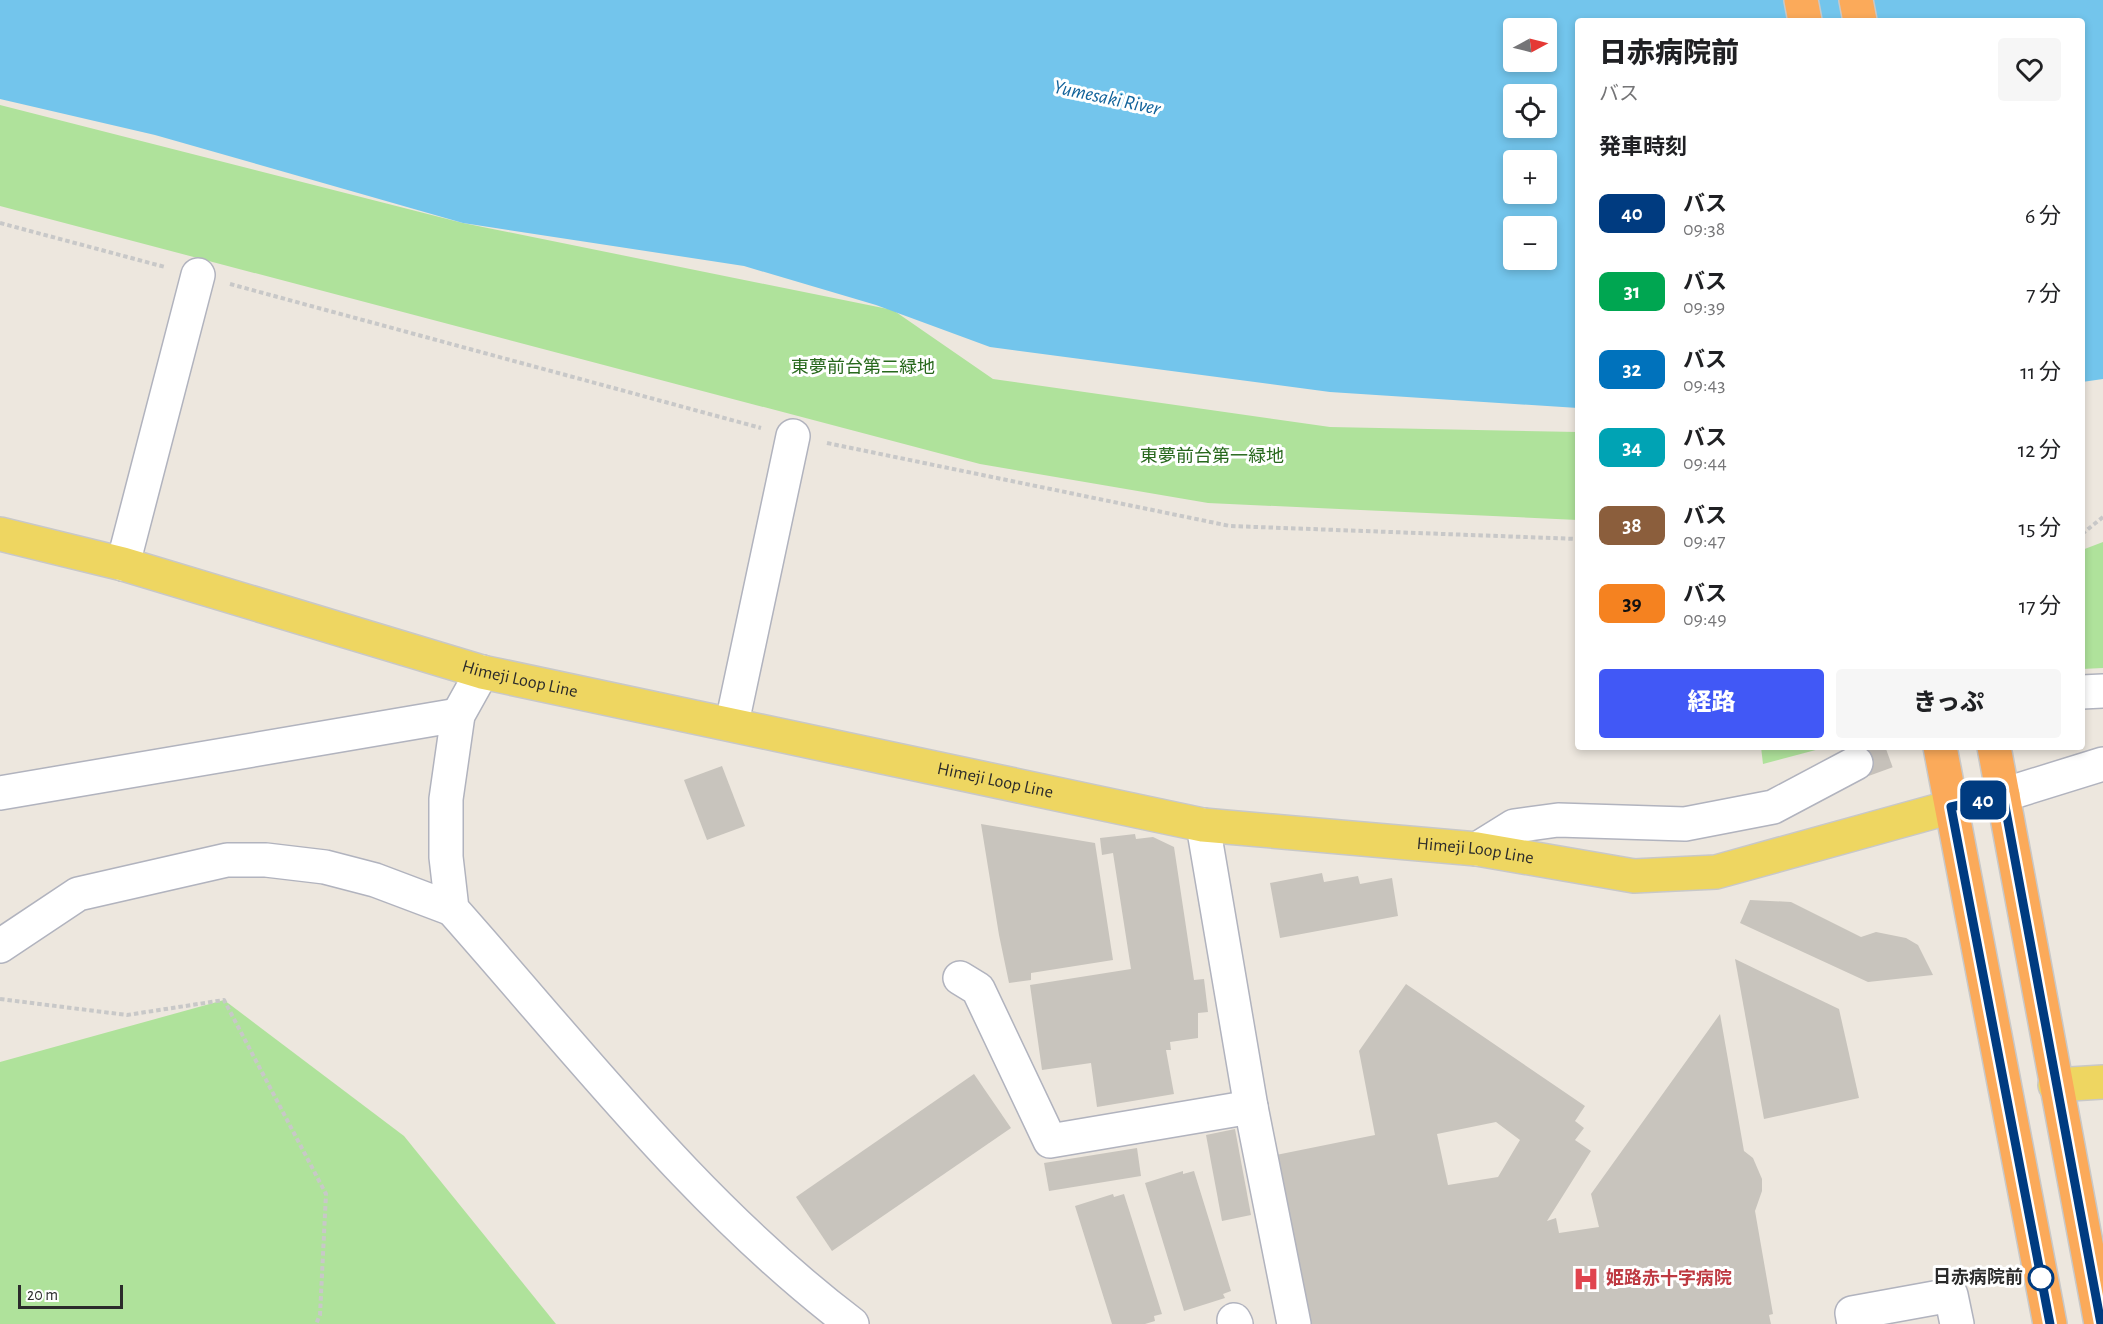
<!DOCTYPE html>
<html lang="ja">
<head>
<meta charset="utf-8">
<style>
  :root { --surface:#fff; --page:#f6f6f6; --text:#202124; --muted:#757577; --accent:#4158f6 }
  body { margin:0; font-family:"Alegreya Sans","Noto Sans JP",sans-serif; background:var(--page); color:var(--text); height:100vh; display:flex; flex-direction:column; font-size:22px; white-space:nowrap }
  * { box-sizing:border-box; margin:0 }
  p { font-size:20px; color:var(--muted) }
  .icon { flex:none; width:33px; height:33px; fill:none; stroke:currentColor; stroke-width:2; stroke-linecap:round; stroke-linejoin:round }
  .map { position:relative; flex:1; overflow:hidden }
  .sheet { position:absolute; left:1575px; top:18px; width:510px; height:732px; display:flex; flex-direction:column; background:var(--surface); border-radius:6px; box-shadow:0 3px 9px #0003 }
  .sheet>* { flex:none }
  .badge { padding:0 12px; border-radius:9px; font-size:21px; line-height:39px }
  .needle { width:39px; rotate:83deg }
  .buttons { position:absolute; left:1503px; top:18px; display:grid; gap:12px }
  .buttons a { display:grid; place-items:center; width:54px; height:54px; border-radius:6px; background:var(--surface); box-shadow:0 3px 9px #0003; font-size:30px }
  .scale { position:absolute; left:18px; bottom:15px; width:105px; box-sizing:border-box; padding-left:6px; border:3px solid #2b2b2b; border-top:0; font-size:16px; line-height:21px; white-space:nowrap; color:#2b2b2b; -webkit-text-stroke:4px #fff; paint-order:stroke }
  .map>.badge { position:absolute; translate:-50% -50%; box-shadow:0 0 0 3px #fff }
  h2 { padding:0 24px; font-size:22px; line-height:54px }
  .round { display:grid; place-items:center; flex:none; width:63px; height:63px; border-radius:6px; background:var(--page) }
  .summary { display:flex; align-items:center; justify-content:space-between; height:102px; padding:0 24px }
  h1 { font-size:28px; font-weight:800; line-height:45px }
  .action { display:flex; gap:12px; margin-top:auto; padding:12px 24px }
  .action a { flex:1; height:69px; border-radius:6px; background:var(--accent); color:#fff; font-size:24px; font-weight:800; line-height:69px; text-align:center }
  .action a+a { background:var(--page); color:var(--text) }
  ul { padding:0; list-style:none }
  li { display:flex; align-items:center; gap:18px; height:78px; padding:0 24px }
  li div { flex:1 }
  li b { display:block; font-size:22px }
  li em { font-style:normal }
  li .badge { min-width:66px; font-weight:700; text-align:center }
  .map>svg:first-child { display:block }
</style>
</head>
<body>
<div class="map">
<svg width="2103" height="1324" viewBox="0 0 2103 1324">
  <rect width="100%" height="100%" fill="#ede7de"/>
  <g fill="#afe29b">
    <polygon points="0,105 463,223 893,310 993,379 1330,427 1578,432 1578,520 1208,503 980,464 0,206"/>
    <polygon points="2103,542 2103,668 2082,669 2082,550"/>
    <polygon points="1761,747 1827,747 1763,764"/>
    <polygon points="224,1000 404,1136 556,1324 0,1324 0,1062"/>
  </g>
  <path fill="#73c5ec" fill-rule="evenodd" d="M0,0H2103V379L2082,382V21H1578V408L1330,392L990,347L876,305L744,266L463,223L155,135L0,99ZM1514,28H1546V62H1514ZM1514,94H1546V128H1514ZM1514,160H1546V194H1514ZM1514,226H1546V260H1514Z"/>
  <g fill="#c8c4bd" fill-rule="evenodd">
    <polygon points="722,766 745,826 707,840 684,780"/>
    <polygon points="981,824 1095,843 1113,960 1031,973 1031,980 1009,983 999,935"/>
    <polygon points="1135,834 1136,839 1153,837 1174,847 1194,980 1204,979 1208,1012 1198,1013 1198,1038 1170,1042 1171,1050 1166,1050 1174,1094 1097,1107 1091,1063 1042,1070 1030,985 1131,969 1113,853 1102,855 1100,838"/>
    <polygon points="1322,873 1324,882 1358,876 1360,884 1392,878 1398,916 1280,938 1270,883"/>
    <polygon points="1750,900 1791,902 1861,937 1876,932 1906,938 1918,945 1933,975 1868,982 1740,923"/>
    <polygon points="1735,959 1839,1009 1859,1098 1764,1119"/>
    <path d="M1406,984L1585,1106L1575,1121L1584,1128L1575,1140L1591,1151L1547,1221L1556,1218L1559,1233L1599,1227L1591,1194L1720,1014L1744,1151L1753,1158L1762,1179V1191L1755,1211L1773,1314L1769,1315L1771,1324H1306L1276,1155L1375,1135L1359,1051ZM1496,1122L1520,1140L1498,1177L1448,1185L1437,1134Z"/>
    <polygon points="974,1074 1011,1128 832,1251 796,1197"/>
    <polygon points="1235,1129 1251,1215 1222,1221 1206,1135"/>
    <polygon points="1137,1148 1141,1176 1049,1191 1044,1163"/>
    <polygon points="1183,1171 1183,1174 1194,1171 1231,1291 1223,1294 1225,1298 1184,1311 1145,1183"/>
    <polygon points="1113,1194 1114,1197 1124,1194 1162,1314 1154,1316 1155,1321 1145,1324 1112,1324 1075,1206"/>
  </g>
  <g fill="none" stroke-linecap="round" stroke-linejoin="round">
    <polyline stroke="#c6c1ba" stroke-width="33" stroke-dasharray="33 16" stroke-linecap="butt" points="1856,763 1900,747"/>
    <g stroke="#b1b3be" stroke-width="36">
      <g id="minor">
        <polyline points="123,564 198,275"/>
        <path d="M482,672L458,715L446,799V857L452,909C579,1052 699,1208 852,1324"/>
        <polyline points="2082,692 2103,691"/>
        <polyline points="732,723 793,436"/>
        <polyline points="0,793 458,715"/>
        <polyline points="2003,795 2103,764"/>
        <polyline points="1203,825 1251,1107 1294,1324"/>
        <polyline points="1477,849 1514,826 1558,820 1685,824 1773,807 1856,763"/>
        <polyline points="0,946 78,894 227,860 266,860 325,867 375,880 452,909"/>
        <polyline points="960,978 978,989 1050,1141 1251,1107"/>
        <polyline points="1234,1320 1236,1324"/>
        <polyline points="1854,1324 1852,1313 1951,1295 1957,1324"/>
      </g>
    </g>
    <g stroke="#c8c8c8" stroke-width="36">
      <g id="major">
        <path id="s1" d="M0,534L123,564L482,672L1203,825L1477,849L1634,876L1716,872L1951,807L2003,795"/>
        <polyline points="2055,1085 2103,1082"/>
      </g>
    </g>
    <g stroke="#c8c8c8" stroke-width="36">
      <g id="highway">
        <polyline points="1801,0 1805,21"/>
        <polyline points="1856,0 1860,21"/>
        <polyline points="1940,747 2050,1324"/>
        <polyline points="1994,747 2101,1324"/>
      </g>
    </g>
    <g stroke="#c8c8c8" stroke-width="4" stroke-dasharray="4.5 3" stroke-linecap="butt">
      <polyline points="0,223 165,267"/>
      <polyline points="230,284 761,428"/>
      <polyline points="827,443 1230,526 1578,539"/>
      <polyline points="2082,534 2103,517"/>
      <polyline points="0,999 127,1015 224,1000 326,1194 320,1315 316,1324"/>
    </g>
    <use href="#minor" stroke="#fff" stroke-width="33"/>
    <use href="#major" stroke="#eed661" stroke-width="33"/>
    <use href="#highway" stroke="#fbaa5a" stroke-width="33"/>
  </g>
  <g fill="none" stroke-linecap="round" stroke-linejoin="round">
    <g stroke="#fff" stroke-width="14">
      <polyline id="line" points="2050,1324 1951,807 2003,795 2101,1324"/>
    </g>
    <use href="#line" stroke="#003b80" stroke-width="9"/>
  </g>
  <defs>
    <g id="hospital-bare" transform="scale(2.07)"><path d="M-5-5h3v3.5h4V-5h3V5h-3V1.5h-4V5h-3Z" fill="#e0444e" stroke="#fff" stroke-width="2.5" paint-order="stroke"/></g>
  </defs>
  <g fill-rule="evenodd">
    <use href="#hospital-bare" x="1586" y="1279"/>
  </g>
  <circle fill="#fff" stroke="#003b80" stroke-width="3" cx="2041" cy="1278" r="12"/>
  <g text-anchor="middle" dominant-baseline="central" stroke-width="6" stroke-linejoin="round" paint-order="stroke">
    <g font-size="18" fill="#27681c" stroke="#fff">
      <text x="863" y="368">東夢前台第二緑地</text>
      <text x="1212" y="457">東夢前台第一緑地</text>
    </g>
    <g font-size="18" fill="#2b2b2b" stroke="#fff">
      <text stroke="none"><textPath href="#s1" startOffset="540">Himeji Loop Line</textPath></text>
      <text stroke="none"><textPath href="#s1" startOffset="1026">Himeji Loop Line</textPath></text>
      <text stroke="none"><textPath href="#s1" startOffset="1512">Himeji Loop Line</textPath></text>
    </g>
    <g font-size="18" font-weight="bold" fill="#2b2b2b" stroke="#fff" text-anchor="end">
      <text x="2023" y="1278">日赤病院前</text>
    </g>
    <g font-size="18" font-weight="bold" fill="#be3a42" stroke="#fff" text-anchor="start">
      <text x="1606" y="1279">姫路赤十字病院</text>
    </g>
    <g font-size="20" font-style="italic" fill="#10629a" stroke="#fff">
      <text transform="translate(1107 98) rotate(12)">Yumesaki River</text>
    </g>
  </g>
</svg>
<div class="buttons">
<a><svg class="needle" viewBox="-14 -14 28 28"><path d="M0-13l5 13h-10z" fill="#e53935"/><path d="M0 13l5-13h-10z" fill="#757577"/></svg></a>
<a><svg class="icon" aria-label="locate" viewBox="0 0 24 24"><circle cx="12" cy="12" r="6"/><path d="M12 2v4M12 18v4M2 12h4M18 12h4"/></svg></a>
<a>+</a>
<a>−</a>
</div>
<div class="scale">20 m</div>
<b class="badge" style="left:1983px;top:800px;background:#003b80;color:#fff">40</b>
<section class="sheet">
<div class="summary"><div><h1>日赤病院前</h1><p>バス</p></div><a class="round"><svg class="icon" aria-label="heart" viewBox="0 0 24 24"><path d="M12 20l-8-8c-3-5 5-10 8-4 3-6 11-1 8 4z"/></svg></a></div>
<h2>発車時刻</h2>
<ul>
<li><span class="badge" style="background:#003b80;color:#fff">40</span><div><b>バス</b><p>09:38</p></div><em>6 分</em></li>
<li><span class="badge" style="background:#00a651;color:#fff">31</span><div><b>バス</b><p>09:39</p></div><em>7 分</em></li>
<li><span class="badge" style="background:#0072bc;color:#fff">32</span><div><b>バス</b><p>09:43</p></div><em>11 分</em></li>
<li><span class="badge" style="background:#00a3b4;color:#fff">34</span><div><b>バス</b><p>09:44</p></div><em>12 分</em></li>
<li><span class="badge" style="background:#8b5e3c;color:#fff">38</span><div><b>バス</b><p>09:47</p></div><em>15 分</em></li>
<li><span class="badge" style="background:#f58220;color:#111">39</span><div><b>バス</b><p>09:49</p></div><em>17 分</em></li>
</ul>
<div class="action"><a>経路</a><a>きっぷ</a></div>
</section>
</div>
</body>
</html>
